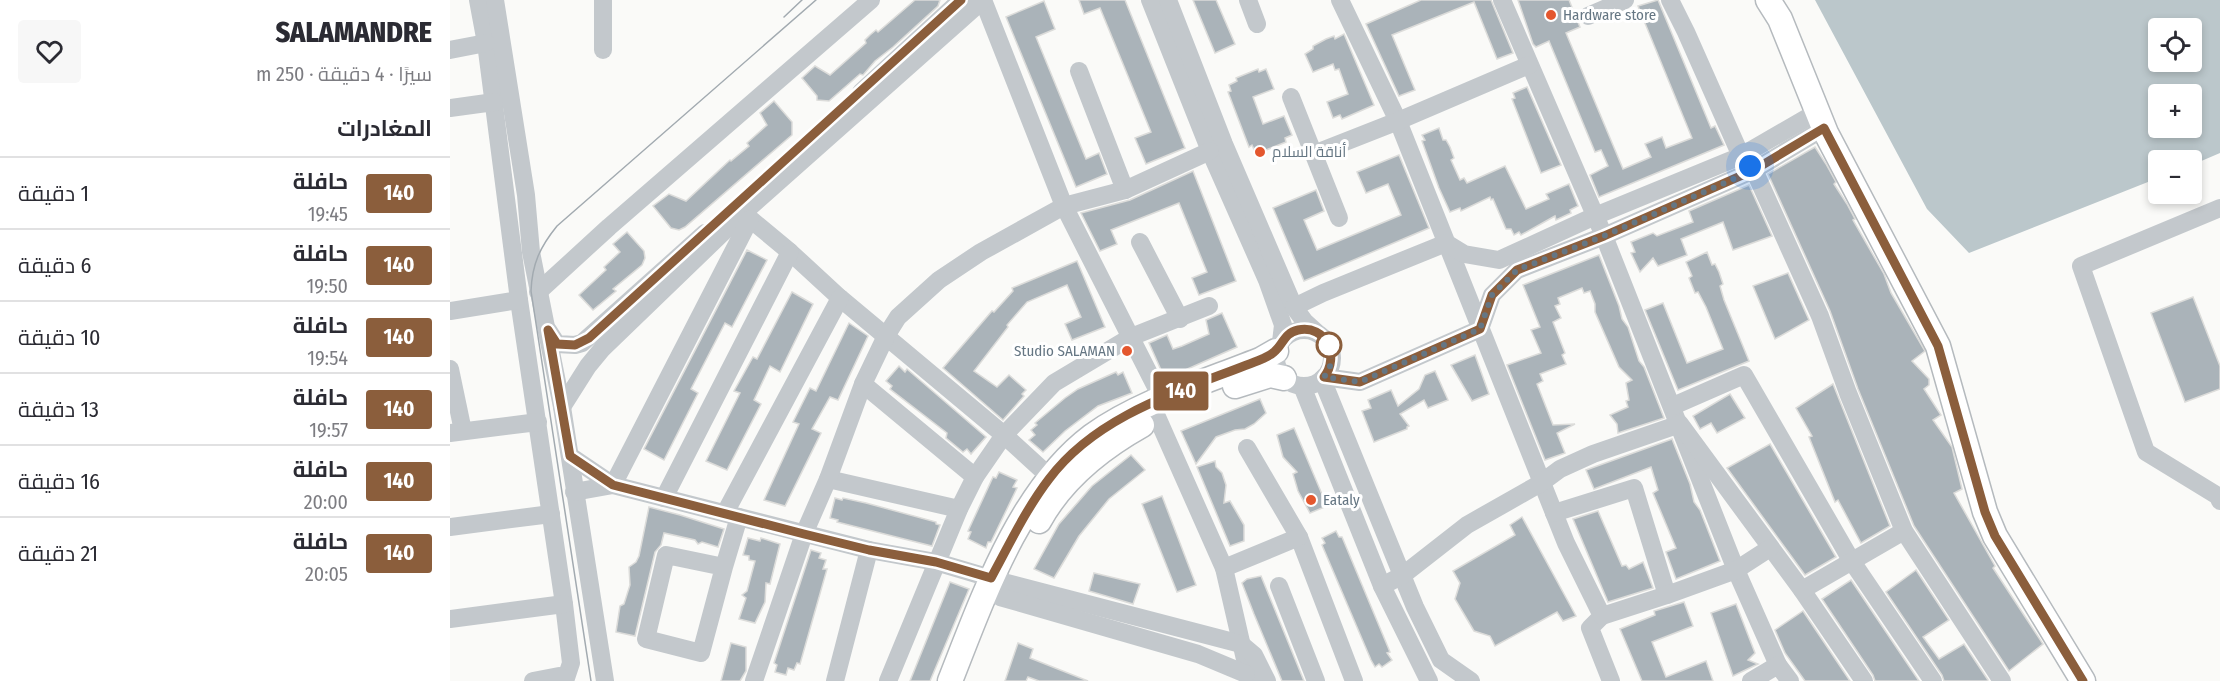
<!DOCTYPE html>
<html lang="ar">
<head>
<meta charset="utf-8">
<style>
  :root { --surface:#fff; --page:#f7f7f7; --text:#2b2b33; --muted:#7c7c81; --line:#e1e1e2 }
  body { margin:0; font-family:"Fira Sans Condensed",Cairo,sans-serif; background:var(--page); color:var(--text); direction:rtl; height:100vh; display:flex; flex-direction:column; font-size:22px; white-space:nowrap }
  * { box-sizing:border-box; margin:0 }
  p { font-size:20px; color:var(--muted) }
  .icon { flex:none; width:33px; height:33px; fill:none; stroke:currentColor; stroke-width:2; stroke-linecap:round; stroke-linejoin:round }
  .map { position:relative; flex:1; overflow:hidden; direction:ltr }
  .panel { display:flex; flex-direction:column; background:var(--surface); width:450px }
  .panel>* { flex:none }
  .badge { padding:0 12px; border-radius:4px; font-size:21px; line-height:39px }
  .controls { position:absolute; left:1698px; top:18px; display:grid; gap:12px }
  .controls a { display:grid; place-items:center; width:54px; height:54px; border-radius:6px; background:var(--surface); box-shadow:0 3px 9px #0003; font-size:30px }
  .you { position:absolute; width:30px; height:30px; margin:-15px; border:4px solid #fff; border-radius:50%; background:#1a73e8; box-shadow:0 0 0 9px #1a73e833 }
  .map>.badge { position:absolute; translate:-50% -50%; box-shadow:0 0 0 3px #fff }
  h2 { padding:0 18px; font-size:22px; line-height:54px }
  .round { display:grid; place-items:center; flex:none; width:63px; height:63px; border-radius:6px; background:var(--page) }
  .overview { display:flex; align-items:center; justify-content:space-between; height:102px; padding:0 18px }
  h1 { font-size:28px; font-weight:800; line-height:45px }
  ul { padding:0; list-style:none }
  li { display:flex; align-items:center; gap:18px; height:72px; padding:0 18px; border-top:2px solid var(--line) }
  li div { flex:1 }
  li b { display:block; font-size:22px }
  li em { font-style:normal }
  li .badge { min-width:66px; font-weight:700; text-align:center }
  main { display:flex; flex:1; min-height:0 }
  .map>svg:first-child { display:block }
</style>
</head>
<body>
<main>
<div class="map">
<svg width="1770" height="681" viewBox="0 0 1770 681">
  <rect width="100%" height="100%" fill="#fafaf8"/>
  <path fill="#bbc7cb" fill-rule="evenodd" d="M1365,0H1770V153L1742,165V160H1708V178L1519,253L1477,209ZM1708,28H1742V62H1708ZM1708,94H1742V128H1708Z"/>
  <g fill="#aab3b9" stroke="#dcdcda" stroke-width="1.5">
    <polygon points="465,0 490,0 488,6 443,47 425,61 413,75 410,74 379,101 367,100 367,96 352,78 365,66 380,75 416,43 415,40 420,35 426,30 428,32"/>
    <polygon points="629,0 675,0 735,148 696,164 685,138 701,132 650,8 634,14"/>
    <polygon points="743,0 766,0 785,44 765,53"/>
    <polygon points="971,0 1041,0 1063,53 1047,59 1024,2 942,35 965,90 949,96 916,24"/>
    <polygon points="1068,0 1119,0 1130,27 1116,33 1173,169 1201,157 1195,144 1212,137 1216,148 1242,138 1188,6 1208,0 1261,128 1265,126 1274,145 1149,197 1140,175 1158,166 1151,150 1145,152 1099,41 1086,47 1083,44"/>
    <polygon points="594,1 605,29 586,37 636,159 649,153 657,174 626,187 556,17"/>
    <polygon points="894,34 924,105 892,119 890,115 883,118 877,102 898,94 889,69 885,70 883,64 863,72 855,54 863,49 863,46 876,39 884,36 885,39"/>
    <polygon points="808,69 809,72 816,69 824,89 803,97 813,124 834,116 842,135 835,138 836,142 806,154 802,145 799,147 778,92 781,91 779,85 787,81 786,78"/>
    <polygon points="1077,87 1111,165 1091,173 1062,99 1065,98 1063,93"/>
    <polygon points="324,101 342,122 342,135 235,227 229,230 221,228 203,206 219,194 236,201 280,160 281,161 299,146 297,143 317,125 310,113"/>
    <polygon points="989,128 993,140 996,140 1000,147 1004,158 1001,160 1010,180 1014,178 1017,183 1055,166 1076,209 1099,199 1096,194 1119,184 1128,206 1120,210 1121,213 1106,220 1105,216 1071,235 1069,232 1064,235 1061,229 1056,229 1043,199 1041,200 1040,197 1011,211 1010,208 1000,212 989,188 972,141 975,140 972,135"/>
    <polygon points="1365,147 1376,164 1386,182 1384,184 1397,204 1405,219 1403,220 1434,274 1441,293 1475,351 1462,361 1479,379 1479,385 1474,389 1491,415 1483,420 1502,447 1512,489 1504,493 1545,566 1543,568 1593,644 1559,671 1464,526 1408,389 1380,311 1318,174"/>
    <polygon points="949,155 979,228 854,281 823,208 866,190 874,211 854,220 867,250 951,215 938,184 916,193 907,172"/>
    <polygon points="743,171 786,281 749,295 742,278 757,272 729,203 661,230 667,244 650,251 631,213 680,200"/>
    <polygon points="1299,185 1322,236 1283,250 1273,222 1231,239 1237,255 1208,266 1203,258 1190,272 1181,253 1185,252 1181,242 1203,233 1207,236 1243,222 1239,211"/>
    <polygon points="177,232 194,251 195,258 192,265 163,289 166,291 143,310 129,295 156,270 154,267 170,252 163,244"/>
    <polygon points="297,250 317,260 282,327 275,323 241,389 248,393 214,460 194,449"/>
    <polygon points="1257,252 1262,265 1265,264 1269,272 1273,284 1270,286 1274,300 1299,361 1228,390 1195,310 1213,303 1237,363 1273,349 1256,307 1248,292 1245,293 1239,278 1242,276 1236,262"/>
    <polygon points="1149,255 1169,306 1172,319 1178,327 1189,361 1194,367 1214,418 1168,433 1167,424 1160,415 1178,407 1176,401 1179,400 1176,383 1182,380 1169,367 1145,312 1145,304 1140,291 1134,293 1132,288 1108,298 1110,304 1105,306 1111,318 1103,322 1115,353 1112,355 1116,364 1090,374 1093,381 1087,384 1103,425 1125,424 1107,433 1115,453 1095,460 1057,365 1091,353 1081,330 1090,327 1073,285"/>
    <polygon points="627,261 655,327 622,340 615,324 631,317 617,285 577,302 557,325 558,327 524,371 547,387 559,375 576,390 572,394 574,396 553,420 493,368 542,311 544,312 563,291 562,288"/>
    <polygon points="1338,273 1359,320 1325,339 1303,286"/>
    <polygon points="342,292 363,304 330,372 320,366 304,400 311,404 277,470 256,461 290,393 284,391 303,357 307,359"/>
    <polygon points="1743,297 1770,366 1770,389 1735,402 1701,313"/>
    <polygon points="772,313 787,347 715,379 699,343 717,335 723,349 732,346 759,334 756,320"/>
    <polygon points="399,323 418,336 388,400 380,397 362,429 371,433 335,506 314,500 349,424 343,422 360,388 366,391"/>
    <polygon points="1025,355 1039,394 1022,401 1001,365"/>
    <polygon points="449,366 455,372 457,369 536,437 521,454 517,449 513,452 496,438 497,433 440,389 442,386 436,381"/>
    <polygon points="985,371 998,400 978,408 974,400 950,414 959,426 957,427 957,429 924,442 912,411 921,408 918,400 941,390 948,406 969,389 975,375"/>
    <polygon points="666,372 668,375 673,372 682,393 648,406 615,431 593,452 579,440 585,435 581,430 587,425 585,423 615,398 628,389"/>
    <polygon points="1383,384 1440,526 1411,543 1388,500 1385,502 1359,437 1362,436 1346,408"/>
    <polygon points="1280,394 1295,418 1267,433 1261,423 1250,429 1243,416"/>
    <polygon points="810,399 816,413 804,424 795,429 785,430 766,437 746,464 731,431"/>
    <polygon points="844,428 877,506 860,513 848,491 843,474 847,472 833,457 827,435"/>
    <polygon points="1222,439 1240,484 1244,502 1250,510 1270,561 1226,579 1216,552 1226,548 1203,493 1208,490 1201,467 1144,489 1136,470"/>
    <polygon points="1320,444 1386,557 1355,575 1277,468"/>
    <polygon points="681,455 695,470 659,499 629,536 604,578 584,569 609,524 642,486"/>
    <polygon points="765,461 766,467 772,473 776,485 774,503 780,501 794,525 794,541 780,546 747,467"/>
    <polygon points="549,472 567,480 563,487 567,488 541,542 538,542 536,548 518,539 521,532 518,531 543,477 546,478"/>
    <polygon points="712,496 746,585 727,592 692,504"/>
    <polygon points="385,498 392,500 393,498 416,503 486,522 486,524 490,525 482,546 462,541 387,522 388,520 380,518"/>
    <polygon points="199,507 230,515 274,529 268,547 252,542 248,544 245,540 214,533 211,545 205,552 185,636 166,632 170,606 174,604 180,585 179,567 186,562 189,556"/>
    <polygon points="1148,511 1172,566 1176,565 1179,569 1193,562 1203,588 1158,602 1123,519"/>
    <polygon points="1072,517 1126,616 1113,621 1107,612 1045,646 1040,636 1024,631 1005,599 1010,583 1003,571 1065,535 1060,525"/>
    <polygon points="886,531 889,537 892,537 940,652 937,653 942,660 932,667 929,664 925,667 921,660 872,545 875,543 872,538"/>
    <polygon points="298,538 310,541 311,538 330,544 320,584 316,583 315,602 305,623 289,619 296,598 292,595 297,591 305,561 299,560 299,556 293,555"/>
    <polygon points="361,550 371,553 369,558 376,560 373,569 377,569 350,664 347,663 344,670 338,668 336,675 325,672 327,665 324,663"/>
    <polygon points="1466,570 1499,620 1473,637 1489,659 1514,644 1538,680 1537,681 1494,681 1492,675 1436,592"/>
    <polygon points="644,573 690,584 683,604 639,591"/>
    <polygon points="811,576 825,610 854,681 832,681 804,614 792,583 797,579"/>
    <polygon points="1401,580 1469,681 1425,681 1423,675 1372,599"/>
    <polygon points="500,582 519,589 480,681 460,681"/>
    <polygon points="1234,602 1243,626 1202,642 1216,677 1256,661 1263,681 1192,681 1170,629 1205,615 1204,611"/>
    <polygon points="1286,604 1305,653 1298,660 1308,664 1283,676 1261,613"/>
    <polygon points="1353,611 1400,681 1355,681 1335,653 1325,630"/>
    <polygon points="281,643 296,647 296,671 290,681 271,681"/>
    <polygon points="568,643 583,649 580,658 638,681 589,681 578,677 576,681 555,681"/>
  </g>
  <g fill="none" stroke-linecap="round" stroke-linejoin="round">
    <g stroke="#b5babe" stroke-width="27">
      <g id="major">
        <polyline points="1318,0 1330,19 1376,133 1488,346 1535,512 1545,536 1633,681"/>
        <polyline points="785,386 820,375 834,378"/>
        <path d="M589,521C612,479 651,448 692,425"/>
        <path d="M500,681C532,600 570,490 642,436C689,402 758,381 812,359L826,351"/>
      </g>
    </g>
    <g stroke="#c3c8cc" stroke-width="18">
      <polyline points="28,0 36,43 69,300 114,604 121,663 115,681"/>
      <polyline points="45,0 76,195 81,252 112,407 155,681"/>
      <polyline points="153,0 153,50"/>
      <polyline points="533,0 614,206 712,399"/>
      <polyline points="700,0 760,151 817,280 833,325 831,342"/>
      <polyline points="718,0 774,144 844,307 855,322 866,332"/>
      <polyline points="798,0 807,24"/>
      <polyline points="890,0 948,121 1116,543 1152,616 1140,628 1161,681"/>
      <polyline points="1052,0 1154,236 1286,570 1328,665"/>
      <polyline points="1220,0 1236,32 1291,156 1304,170 1370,316 1398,393 1454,531 1552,681"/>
      <polyline points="1138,16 1175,0"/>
      <polyline points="0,50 36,43"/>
      <polyline points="629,71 675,190"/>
      <polyline points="411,92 511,0"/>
      <polyline points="841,97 889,218"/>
      <polyline points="0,108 44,102"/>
      <polyline points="864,154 948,121 1079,65"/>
      <polyline points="1770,208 1631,266 1696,452 1768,496 1770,501"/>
      <polyline points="293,213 340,252 390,298 554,435 600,477"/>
      <polyline points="690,242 730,319"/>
      <polyline points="88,292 159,227 421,0"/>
      <polyline points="844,307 873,293 996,243 1014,254 1049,260 1145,216 1291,156 1367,112"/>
      <polyline points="0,311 69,300"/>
      <circle cx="854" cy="358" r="28"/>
      <polyline points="98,330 107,344 125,345 132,343 255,233"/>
      <polyline points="0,369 13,431"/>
      <polyline points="874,377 910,382 1030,329 1042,295 1067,270 1154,236 1304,170 1374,128"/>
      <polyline points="872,379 965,607 991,660 1021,681"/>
      <polyline points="413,384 525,477"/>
      <polyline points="852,386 932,586 979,681"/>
      <polyline points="1223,406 1294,375 1401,560 1483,681"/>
      <polyline points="112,407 138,366 152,349 293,213 533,0"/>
      <polyline points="707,417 774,568 800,681"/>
      <polyline points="0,433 88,422"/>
      <polyline points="797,448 849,537 904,681"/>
      <polyline points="120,456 163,485 419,550 486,562 557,583 791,644 804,655 817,681"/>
      <polyline points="378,479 509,509"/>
      <polyline points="163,485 300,219"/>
      <polyline points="124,492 163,485"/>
      <polyline points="214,498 340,252"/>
      <polyline points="275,513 390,298"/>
      <polyline points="1104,513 1184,488 1217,595"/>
      <polyline points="0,527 101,514"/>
      <polyline points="274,567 216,555 196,639 251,653 274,567 289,517"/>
      <polyline points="774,568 849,537"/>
      <polyline points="829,586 866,681"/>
      <polyline points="932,586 953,575 1017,525 1091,483 1110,469 1143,454 1230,424 1352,590 1414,681"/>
      <polyline points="1352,590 1454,531"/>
      <polyline points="550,597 748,654 796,674"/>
      <polyline points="1152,616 1217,595 1286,570 1320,548"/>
      <polyline points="0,619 114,604"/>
      <polyline points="83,681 109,676 114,681"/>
      <polyline points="304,681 354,534 378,479 413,384 436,336 448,317 489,280 531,252 614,206 675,190 760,151"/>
      <polyline points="385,681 419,550"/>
      <polyline points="438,681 509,509 525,477 554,435 604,383 681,337 759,306"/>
      <polyline points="1301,681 1328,665 1340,681"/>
    </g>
    <use href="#major" stroke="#fff" stroke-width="24"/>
    <g stroke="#a2aab0" stroke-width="1.5">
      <polyline points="334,17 352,0"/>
      <path d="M141,681L81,291C82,264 90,247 107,226L366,0"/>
    </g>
  </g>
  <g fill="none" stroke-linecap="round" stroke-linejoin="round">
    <g stroke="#fff" stroke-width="14">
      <path id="line" d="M511,0L139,338L125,345L107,344L98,330L120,456L163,485L354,534L419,550L486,562L541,578C559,545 576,509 599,479C649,412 738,389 812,359C816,357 821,355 824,352C833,345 834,333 848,330C876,324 890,357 874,377L910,382L1030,329L1042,295L1067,270L1154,236L1304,170L1374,128L1488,346L1535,512L1545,536L1633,681"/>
    </g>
    <use href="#line" stroke="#8b5e3c" stroke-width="9"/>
    <path stroke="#657683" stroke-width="6" stroke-dasharray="0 10.8" d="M879,345C883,357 882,367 874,377L910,382L1030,329L1042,295L1067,270L1154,236L1304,170L1300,166"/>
  </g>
  <g fill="#e4572e" stroke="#fff" stroke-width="2">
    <circle cx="1101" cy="15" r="6"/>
    <circle cx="810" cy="152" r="6"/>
    <circle cx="677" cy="351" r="6"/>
    <circle cx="861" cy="500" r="6"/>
  </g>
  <circle fill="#fff" stroke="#8b5e3c" stroke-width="3" cx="879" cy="345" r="12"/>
  <g text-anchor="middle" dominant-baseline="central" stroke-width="6" stroke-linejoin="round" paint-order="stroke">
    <g font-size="15" fill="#657683" stroke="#fff" text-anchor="start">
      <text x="1113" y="15">Hardware store</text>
      <text x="822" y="152">أناقة السلام</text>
      <text x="665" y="351" text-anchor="end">Studio SALAMAN</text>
      <text x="873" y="500">Eataly</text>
    </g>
  </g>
</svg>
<div class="controls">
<a><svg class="icon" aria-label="locate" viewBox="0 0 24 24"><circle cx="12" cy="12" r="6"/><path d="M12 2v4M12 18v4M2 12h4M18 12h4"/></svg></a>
<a>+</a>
<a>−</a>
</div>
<div class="you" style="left:1300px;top:166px"></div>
<b class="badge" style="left:731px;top:391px;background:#8b5e3c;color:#fff">140</b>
</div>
<section class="panel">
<div class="overview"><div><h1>SALAMANDRE</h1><p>سيرًا · 4 دقيقة · 250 m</p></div><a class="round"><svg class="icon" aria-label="heart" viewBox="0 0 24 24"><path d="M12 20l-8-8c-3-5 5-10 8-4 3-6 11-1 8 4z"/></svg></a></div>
<h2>المغادرات</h2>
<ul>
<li><span class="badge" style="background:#8b5e3c;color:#fff">140</span><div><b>حافلة</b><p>19:45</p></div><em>1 دقيقة</em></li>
<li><span class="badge" style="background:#8b5e3c;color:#fff">140</span><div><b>حافلة</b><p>19:50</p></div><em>6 دقيقة</em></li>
<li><span class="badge" style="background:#8b5e3c;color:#fff">140</span><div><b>حافلة</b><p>19:54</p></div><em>10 دقيقة</em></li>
<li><span class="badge" style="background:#8b5e3c;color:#fff">140</span><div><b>حافلة</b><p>19:57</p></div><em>13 دقيقة</em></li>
<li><span class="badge" style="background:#8b5e3c;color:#fff">140</span><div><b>حافلة</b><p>20:00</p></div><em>16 دقيقة</em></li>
<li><span class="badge" style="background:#8b5e3c;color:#fff">140</span><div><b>حافلة</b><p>20:05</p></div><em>21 دقيقة</em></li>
</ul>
</section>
</main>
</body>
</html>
